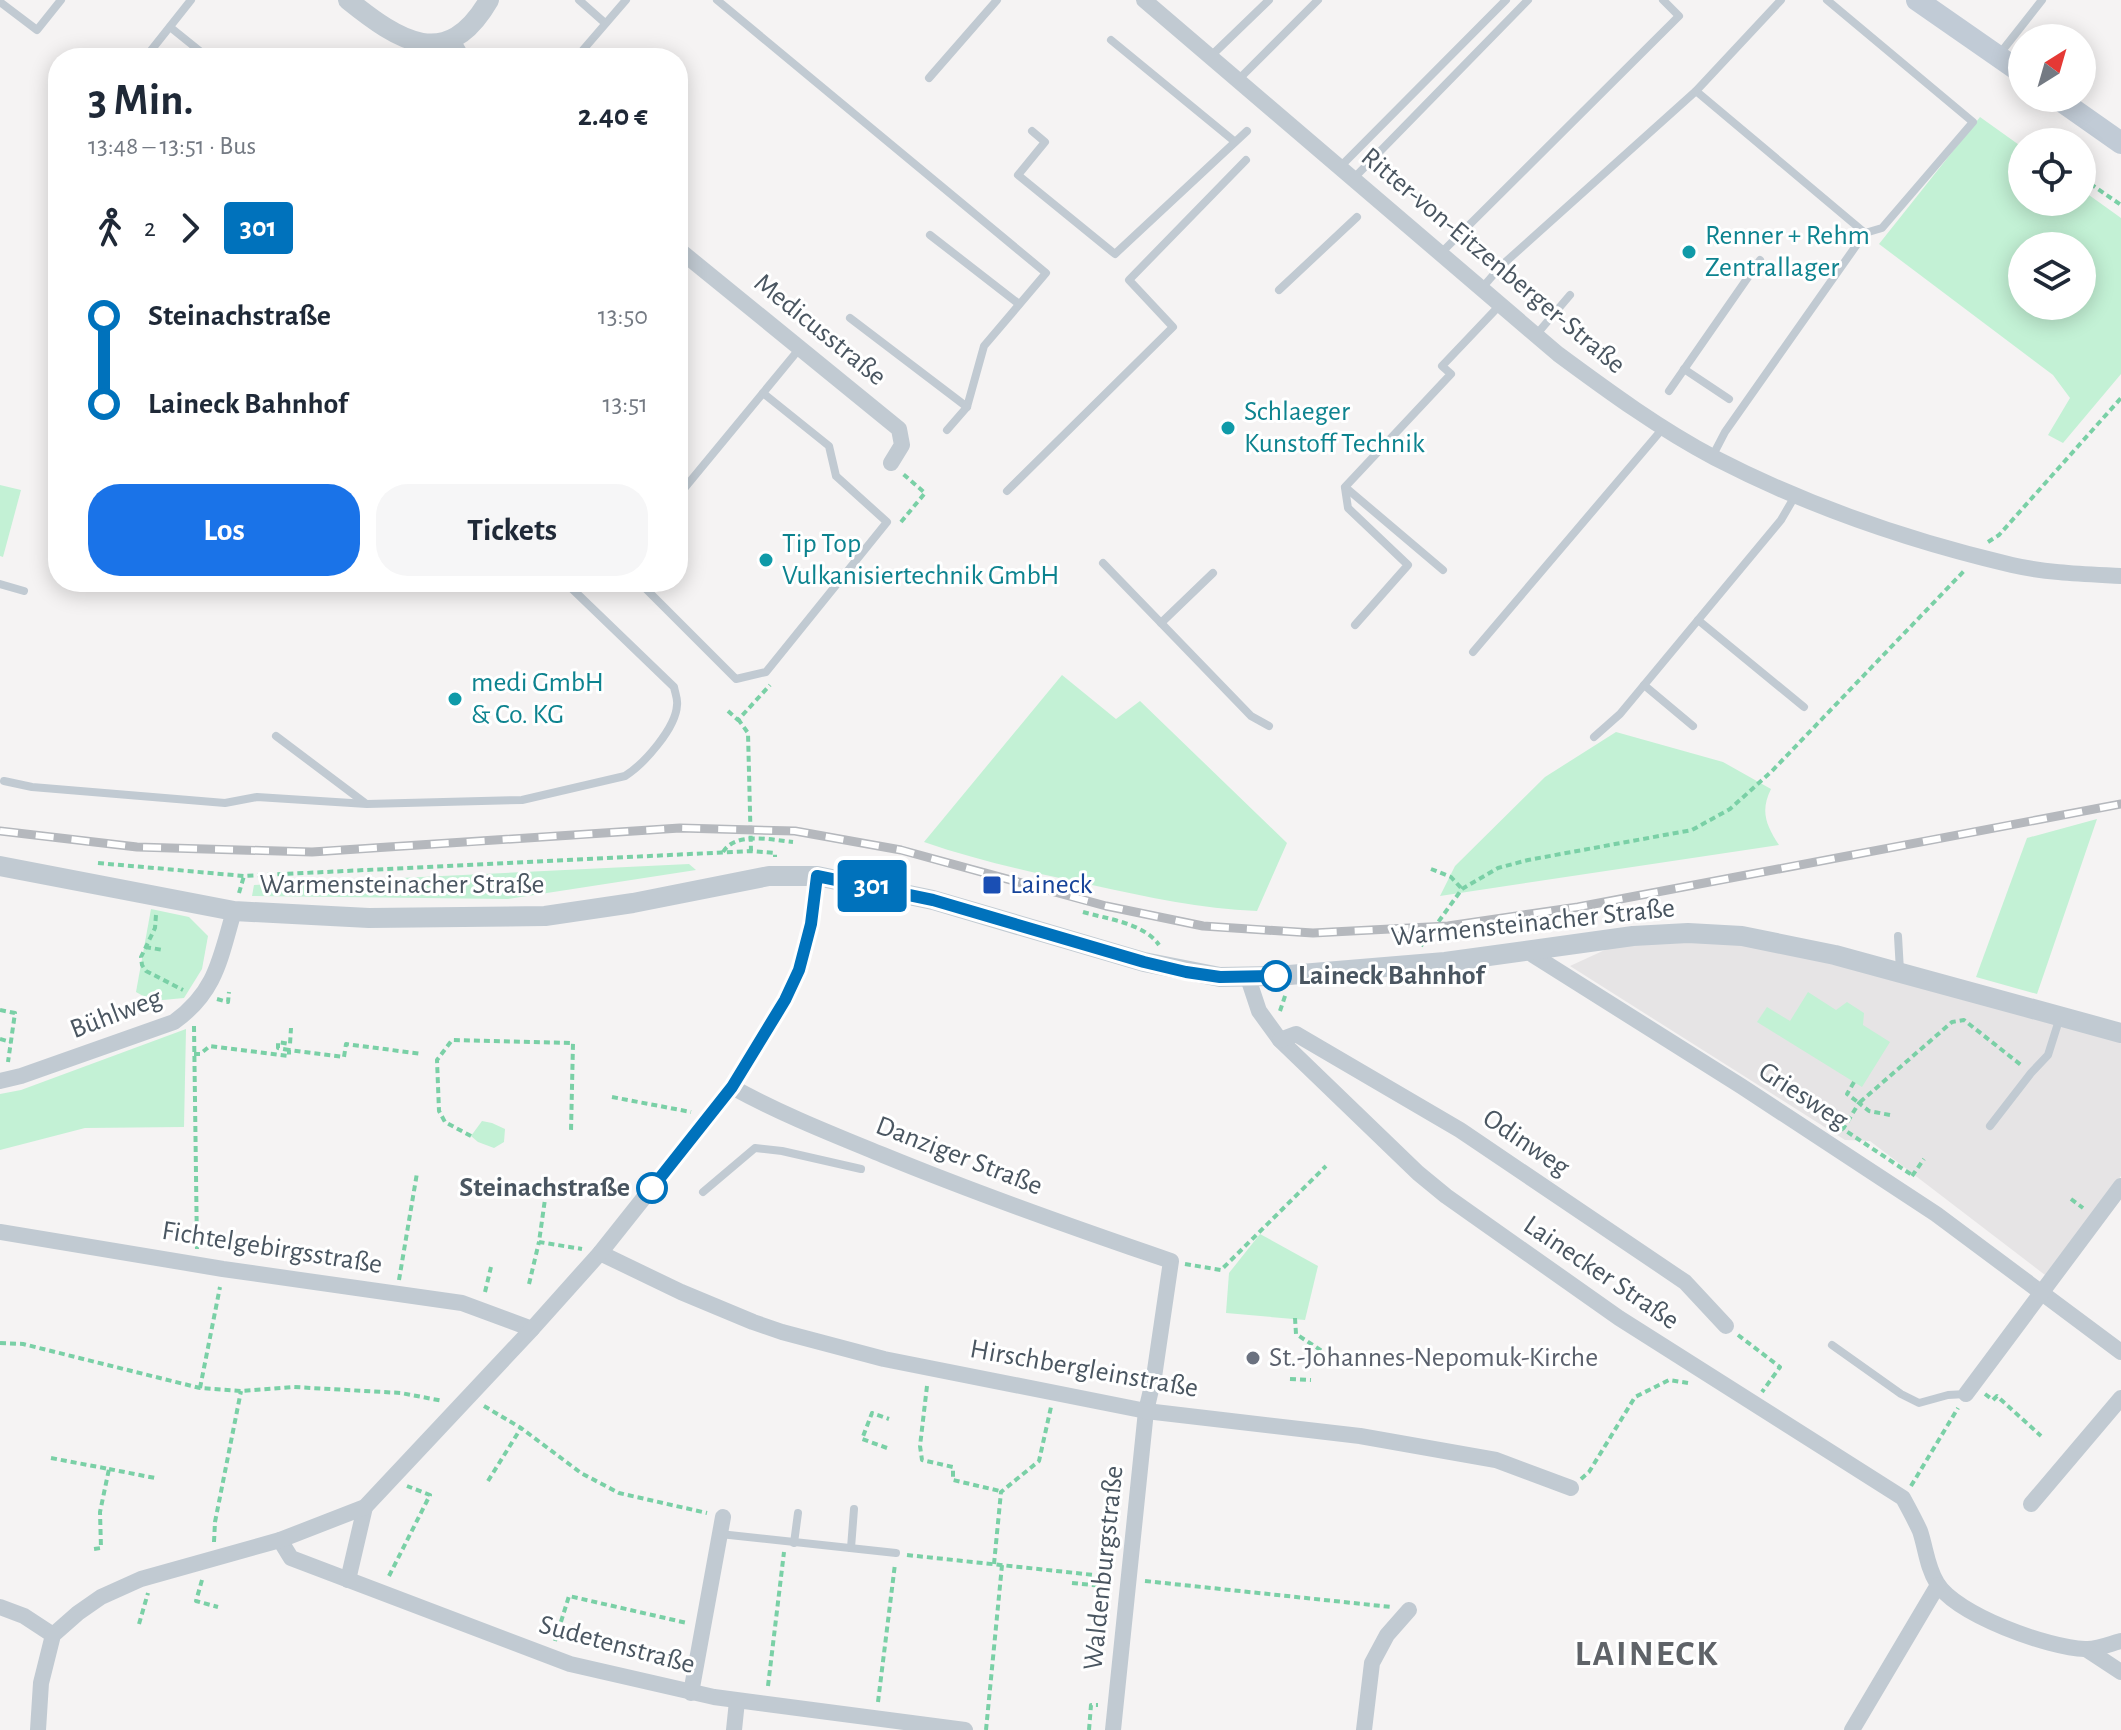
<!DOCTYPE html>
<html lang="de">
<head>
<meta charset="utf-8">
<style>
  :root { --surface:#fff; --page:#f6f6f7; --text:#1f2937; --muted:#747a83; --accent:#1a73e8 }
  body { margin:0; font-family:"Alegreya Sans",sans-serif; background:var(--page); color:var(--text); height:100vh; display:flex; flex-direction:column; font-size:30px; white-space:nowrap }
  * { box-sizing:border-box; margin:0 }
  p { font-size:26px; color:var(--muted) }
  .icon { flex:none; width:44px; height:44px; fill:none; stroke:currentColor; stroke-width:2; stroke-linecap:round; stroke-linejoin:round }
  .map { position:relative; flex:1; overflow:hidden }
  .sheet { position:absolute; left:48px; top:48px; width:640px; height:544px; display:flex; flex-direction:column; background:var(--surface); border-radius:32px; box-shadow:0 4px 20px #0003 }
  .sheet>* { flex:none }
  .badge { padding:0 16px; border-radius:6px; font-size:28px; line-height:52px }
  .needle { width:52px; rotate:37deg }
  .controls { position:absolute; left:2008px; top:24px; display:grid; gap:16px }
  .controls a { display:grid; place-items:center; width:88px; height:88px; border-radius:50%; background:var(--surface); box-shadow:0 4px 20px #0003; font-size:40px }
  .map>.badge { position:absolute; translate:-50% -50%; box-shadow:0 0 0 4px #fff }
  .legs { display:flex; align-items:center; gap:12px; height:88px; padding:0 40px; font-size:26px }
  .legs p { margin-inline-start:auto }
  .head { display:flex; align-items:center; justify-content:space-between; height:136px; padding:0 40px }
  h1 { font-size:44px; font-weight:700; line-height:60px }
  .primary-button { display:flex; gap:16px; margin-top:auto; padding:16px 40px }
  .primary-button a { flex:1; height:92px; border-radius:32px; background:var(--accent); color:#fff; font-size:32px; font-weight:700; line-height:92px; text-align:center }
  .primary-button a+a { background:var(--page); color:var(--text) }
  ul { padding:0 40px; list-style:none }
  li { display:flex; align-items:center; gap:28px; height:88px; font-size:30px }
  li i { display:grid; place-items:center; width:12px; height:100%; margin:0 10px; background:currentColor }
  li i::after { content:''; width:20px; height:20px; margin:-10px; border:6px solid; border-radius:50%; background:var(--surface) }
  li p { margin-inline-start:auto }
  li:first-child i { background:linear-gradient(#0000 50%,currentColor 0) }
  li:last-child i { background:linear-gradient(currentColor 50%,#0000 0) }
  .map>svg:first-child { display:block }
</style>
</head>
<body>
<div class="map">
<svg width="2121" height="1730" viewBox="0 0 2121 1730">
  <rect width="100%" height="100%" fill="#f5f3f3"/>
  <polygon fill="#e6e4e5" points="1633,937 1742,938 2121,1034 2121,1176 2045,1275 1870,1141 1845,1140 1570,966"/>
  <g fill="#c3f1d5" fill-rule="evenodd">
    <path d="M1980,117L2022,147V202H2082V190L2121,218V374L2063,443L2048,435L2070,398L2053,375L1879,244ZM2022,246H2082V306H2022Z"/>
    <polygon points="0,485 21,490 3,557 0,556"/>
    <path d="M1062,675L1116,719L1140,701L1287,843L1257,911C1201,909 1147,897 1092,885C1035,873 979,861 924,842Z"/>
    <path d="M1616,732L1723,762L1771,789C1760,811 1766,825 1779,845L1440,896L1455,866L1545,777Z"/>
    <polygon points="2097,819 2037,994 1976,977 2027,838"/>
    <polygon points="689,864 696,870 508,899 252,896 254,885"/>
    <polygon points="151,909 189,917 208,936 202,969 184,998 152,1001 136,992"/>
    <polygon points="1808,992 1836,1010 1847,1002 1864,1013 1863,1025 1890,1042 1862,1087 1757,1022 1767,1007 1790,1021"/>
    <polygon points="186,1029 184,1127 85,1128 0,1150 0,1094 21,1090"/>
    <polygon points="482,1121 492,1123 505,1129 504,1142 494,1148 478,1142 471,1136"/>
    <polygon points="1260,1234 1318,1266 1305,1320 1226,1313 1229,1273"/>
  </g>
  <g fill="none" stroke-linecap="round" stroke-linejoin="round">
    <g stroke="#7ad0a6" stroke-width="4" stroke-dasharray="6 4" stroke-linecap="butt">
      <polyline points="2082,178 2121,205"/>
      <polyline points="901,522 925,493 902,473"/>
      <polyline points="1988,542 1999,535 2121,398"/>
      <polyline points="728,711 738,720 770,685"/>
      <polyline points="738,719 748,733 751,851"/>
      <path d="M723,852C736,831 772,840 793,842"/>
      <polyline points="98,863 244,876 751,851 775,853 775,857"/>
      <polyline points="1431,869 1451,877 1462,889"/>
      <polyline points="239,893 244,876"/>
      <path d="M1083,912C1107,919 1144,923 1159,945"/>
      <polyline points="156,915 155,928 141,957 142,965 146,971 183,990"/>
      <polyline points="1421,946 1462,889 1498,868 1528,860 1692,830 1730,809 1772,771 1964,571"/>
      <polyline points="145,947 163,950"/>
      <polyline points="217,999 228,1002 229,992"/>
      <polyline points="0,1010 15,1013 8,1062"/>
      <polyline points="1280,1011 1286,993"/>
      <polyline points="194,1026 197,1249"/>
      <polyline points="0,1039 11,1042"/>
      <polyline points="289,1050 278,1048 278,1042 290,1044 291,1028"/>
      <polyline points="194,1054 200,1054 210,1046 289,1056 289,1050 344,1057 346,1044 422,1054"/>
      <polyline points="1854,1082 1847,1094 1859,1103 1952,1022 1964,1020 2021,1065"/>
      <polyline points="612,1097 691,1112"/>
      <polyline points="1890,1115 1869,1111 1859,1103 1843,1129 1912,1175"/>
      <polyline points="471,1136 445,1122 439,1111 437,1060 452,1040 573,1043 571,1131"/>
      <polyline points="1912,1176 1924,1159"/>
      <polyline points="546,1192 539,1242 582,1249"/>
      <polyline points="2071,1199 2083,1208"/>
      <polyline points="1185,1264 1221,1270 1326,1166"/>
      <polyline points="399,1280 417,1173"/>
      <polyline points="529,1284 539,1242"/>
      <polyline points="485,1292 491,1267"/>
      <polyline points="1295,1318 1296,1334 1322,1351"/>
      <polyline points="1738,1335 1780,1367 1762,1392"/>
      <polyline points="0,1343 23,1344 200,1388 241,1391 294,1387 401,1393 443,1401"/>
      <polyline points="1290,1379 1311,1380"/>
      <polyline points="927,1386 920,1446 922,1460 953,1467 953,1480 1000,1491"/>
      <polyline points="200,1388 220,1287"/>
      <polyline points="1985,1394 1993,1400 1997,1396 2041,1436"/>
      <polyline points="484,1406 521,1428 581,1473 619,1493 707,1513"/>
      <polyline points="887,1448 862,1439 872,1413 889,1419"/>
      <polyline points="51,1458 109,1469 100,1512 101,1548 94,1549"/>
      <polyline points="109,1469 155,1478"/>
      <polyline points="1581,1479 1589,1472 1635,1397 1669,1380 1688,1383"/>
      <polyline points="488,1481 521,1428"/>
      <polyline points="1911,1486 1958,1408"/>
      <polyline points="214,1542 215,1522 241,1391"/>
      <polyline points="907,1555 1113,1577"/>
      <polyline points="994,1564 1001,1492 1039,1461 1051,1407"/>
      <polyline points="389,1576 430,1495 407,1486"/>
      <polyline points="202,1580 196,1601 218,1607"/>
      <polyline points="1145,1581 1391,1607"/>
      <polyline points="1072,1583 1102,1586"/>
      <polyline points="1109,1607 1100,1606 1102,1586 1111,1577"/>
      <polyline points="139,1624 148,1593"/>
      <polyline points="555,1641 569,1596 687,1623"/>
      <polyline points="768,1686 784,1552"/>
      <polyline points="878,1702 895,1564"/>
      <polyline points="986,1730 1002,1565"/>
      <polyline points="1089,1730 1091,1705 1098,1705"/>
    </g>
    <g stroke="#c1cad2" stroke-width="8">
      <polyline points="579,0 605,23"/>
      <polyline points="717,0 1046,273 984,346 967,407 850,318"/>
      <polyline points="0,2 37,30 61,0"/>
      <polyline points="170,27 201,52"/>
      <polyline points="1111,40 1234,141"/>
      <polyline points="1211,56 1269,0"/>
      <polyline points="1998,56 2042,0"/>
      <polyline points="145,58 191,0"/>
      <polyline points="576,58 626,0"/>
      <polyline points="929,78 997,0"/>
      <polyline points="1239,79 1318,0"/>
      <polyline points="1696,91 1865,233"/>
      <polyline points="1032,131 1045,142 1018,175 1115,254 1247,131"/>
      <polyline points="1340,167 1506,0"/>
      <polyline points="1354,178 1528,0"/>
      <polyline points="930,235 1019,304"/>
      <polyline points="1441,253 1679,16 1663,0"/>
      <polyline points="1482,288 1501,266 1696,91 1781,0"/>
      <polyline points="1279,290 1357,217"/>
      <polyline points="1536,335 1570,295"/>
      <polyline points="1684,369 1729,399"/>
      <polyline points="1669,391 1760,260"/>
      <polyline points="947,430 967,407"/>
      <polyline points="1712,457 1725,432 1865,233 1882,228 1973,122 1827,0"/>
      <polyline points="53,471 58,472"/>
      <polyline points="1345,488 1348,508 1408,565 1355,625"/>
      <polyline points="1007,491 1173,327 1129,280 1246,160"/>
      <polyline points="678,496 800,348"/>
      <polyline points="1103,563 1251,716 1269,726"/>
      <polyline points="1443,570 1345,487 1451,374 1442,366 1500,305"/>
      <polyline points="639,582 736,679 766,672 887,522 836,476 829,446 763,393"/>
      <polyline points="0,584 24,591"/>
      <polyline points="1698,620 1804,707"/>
      <polyline points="1161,623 1213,573"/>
      <polyline points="1473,652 1664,427"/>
      <polyline points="1644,685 1693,726"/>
      <polyline points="276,736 365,803"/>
      <polyline points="1594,737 1620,714 1781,520 1795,496"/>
      <path d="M4,781L32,787L225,803L257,797L367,804L522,800L625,776C644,764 676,728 677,705C678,699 675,693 674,687L565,582"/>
      <polyline points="1898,936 1900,971"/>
      <polyline points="1990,1126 2031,1073 2048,1055 2060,1017"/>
      <polyline points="703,1192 755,1148 782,1151 861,1169"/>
      <polyline points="1832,1345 1901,1394 1919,1403 1948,1395 1966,1394"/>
      <polyline points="720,1534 896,1553"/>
      <polyline points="794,1543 798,1513"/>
      <polyline points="851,1548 854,1509"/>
    </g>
    <g stroke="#c1cad2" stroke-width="16">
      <path d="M1144,0L1558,354C1608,391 1660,429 1715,458C1808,506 1910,541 2012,565C2047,573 2085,574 2121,576"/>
      <polyline points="452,40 462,58"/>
      <polyline points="678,249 899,429 902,445 891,463"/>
      <polyline points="1530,950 1533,955 1741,1086 1936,1214 2121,1352"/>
      <path d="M1248,978L1259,1011L1280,1040L1418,1173L1446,1196L1619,1318L1903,1498C1909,1509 1915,1520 1920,1531C1926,1549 1927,1567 1937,1583C1956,1615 2049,1648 2085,1649C2096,1650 2110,1644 2121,1641"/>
      <polyline points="1280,1040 1296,1034 1460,1130 1685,1282 1726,1326"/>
      <path d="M0,1081L21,1076L174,1022C216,992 220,959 234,911"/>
      <path d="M732,1087C781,1114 832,1134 883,1155C978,1194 1074,1228 1171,1261L1154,1377L1146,1411L1113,1730"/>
      <polyline points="0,1232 223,1269 462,1303 532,1329"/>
      <polyline points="600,1253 681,1292 753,1322 782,1332 884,1359 1146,1411 1360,1436 1496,1460 1571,1488"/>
      <polyline points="1966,1394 2121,1186"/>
      <polyline points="2031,1504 2121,1398"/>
      <polyline points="280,1540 291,1558 570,1664 714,1697 965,1730"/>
      <polyline points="348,1580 365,1507"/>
      <polyline points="0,1607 24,1616 53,1635"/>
      <polyline points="2086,1649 2121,1672"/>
      <polyline points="691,1693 723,1517"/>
      <polyline points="38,1730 41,1683 53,1635 78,1613 101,1597 141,1579 280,1540 365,1507 532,1329 600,1253 732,1087 785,1000 799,970 811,924 817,876"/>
      <polyline points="734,1730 737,1701"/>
      <polyline points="1364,1730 1372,1663 1387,1635 1409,1610"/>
      <polyline points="1852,1730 1938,1585"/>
    </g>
    <g stroke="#c1cad2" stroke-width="20">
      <path d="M348,0C399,41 447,73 489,0"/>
      <polyline points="0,866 234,911 369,918 545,916 633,903 769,876 817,876 933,900 1144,962 1220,977 1277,976 1445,962 1633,936 1688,933 1742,936 1835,955 2121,1033"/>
    </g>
    <g stroke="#c1cbd6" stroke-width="22">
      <polyline points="1917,0 2022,73"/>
      <polyline points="2057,98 2121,143"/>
    </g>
    <g stroke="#b5b8bd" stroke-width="9">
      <polyline id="rail" points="0,831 137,847 312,852 680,828 795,831 901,850 1106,906 1203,926 1313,933 1448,926 1578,907 2121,804"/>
    </g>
    <use href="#rail" stroke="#fff" stroke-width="6" stroke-dasharray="18" stroke-linecap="butt"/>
  </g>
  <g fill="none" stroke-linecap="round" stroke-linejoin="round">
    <g stroke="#fff" stroke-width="18">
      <polyline id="line-1" points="652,1188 732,1087 785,1000 799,970 811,924 817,876 933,900 1144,962 1186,972 1220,977 1276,976"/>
    </g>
    <use href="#line-1" stroke="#0072bc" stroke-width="12"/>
  </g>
  <g fill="#0f9aa8" stroke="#fff" stroke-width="3">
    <circle cx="1689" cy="252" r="8"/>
    <circle cx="1228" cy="428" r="8"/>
    <circle cx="766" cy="560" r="8"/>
    <circle cx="455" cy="699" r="8"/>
  </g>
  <rect fill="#1a4fb4" stroke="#fff" stroke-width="3" x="982" y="875" width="20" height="20" rx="4"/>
  <g fill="#fff" stroke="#0072bc" stroke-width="4">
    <circle cx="1276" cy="976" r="14"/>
    <circle cx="652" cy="1188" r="14"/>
  </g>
  <circle fill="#6b7280" stroke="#fff" stroke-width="3" cx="1253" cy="1358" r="8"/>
  <g text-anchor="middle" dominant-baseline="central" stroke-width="6" stroke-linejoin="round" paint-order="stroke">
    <g font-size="28" fill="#0d838f" stroke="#fff" text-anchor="start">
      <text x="1705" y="236">Renner + Rehm<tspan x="1705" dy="32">Zentrallager</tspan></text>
      <text x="1244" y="412">Schlaeger<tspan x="1244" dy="32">Kunstoff Technik</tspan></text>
      <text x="782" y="544">Tip Top<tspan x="782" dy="32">Vulkanisiertechnik GmbH</tspan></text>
      <text x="471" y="683">medi GmbH<tspan x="471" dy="32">&amp; Co. KG</tspan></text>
    </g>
    <g font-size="28" fill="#4a5661" stroke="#fff">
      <text transform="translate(1493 261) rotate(40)">Ritter-von-Eitzenberger-Straße</text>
      <text transform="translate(820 330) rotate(39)">Medicusstraße</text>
      <text x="402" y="885">Warmensteinacher Straße</text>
      <text transform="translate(1533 923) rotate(-6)">Warmensteinacher Straße</text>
      <text transform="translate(116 1014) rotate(-21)">Bühlweg</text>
      <text transform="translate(1803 1096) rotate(33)">Griesweg</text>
      <text transform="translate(1526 1143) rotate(34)">Odinweg</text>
      <text transform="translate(959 1156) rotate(21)">Danziger Straße</text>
      <text transform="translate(272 1248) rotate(9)">Fichtelgebirgsstraße</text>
      <text transform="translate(1601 1273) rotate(34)">Lainecker Straße</text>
      <text transform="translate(1084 1369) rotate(10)">Hirschbergleinstraße</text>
      <text transform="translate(1104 1568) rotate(-84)">Waldenburgstraße</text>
      <text transform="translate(617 1645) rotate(15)">Sudetenstraße</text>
    </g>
    <g font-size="28" fill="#164399" stroke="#fff" text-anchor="start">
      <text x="1010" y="885">Laineck</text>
    </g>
    <g font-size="28" font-weight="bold" fill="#4a5661" stroke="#fff" text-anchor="start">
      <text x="1298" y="976">Laineck Bahnhof</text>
      <text x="630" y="1188" text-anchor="end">Steinachstraße</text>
    </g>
    <g font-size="28" fill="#5b616d" stroke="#fff" text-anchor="start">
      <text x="1269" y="1358">St.-Johannes-Nepomuk-Kirche</text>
    </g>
    <g font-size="36" font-weight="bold" letter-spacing="2" fill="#5f6368" stroke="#fff">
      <text x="1647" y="1654">LAINECK</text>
    </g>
  </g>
</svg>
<div class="controls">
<a><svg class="needle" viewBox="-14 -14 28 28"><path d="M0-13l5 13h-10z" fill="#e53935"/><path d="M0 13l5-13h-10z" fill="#747a83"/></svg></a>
<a><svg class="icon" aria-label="locate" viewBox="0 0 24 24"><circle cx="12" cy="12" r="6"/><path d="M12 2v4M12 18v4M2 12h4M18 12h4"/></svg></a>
<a><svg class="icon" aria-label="layers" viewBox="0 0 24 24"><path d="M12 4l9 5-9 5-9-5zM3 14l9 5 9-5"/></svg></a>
</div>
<b class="badge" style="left:872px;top:886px;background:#0072bc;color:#fff">301</b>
<section class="sheet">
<div class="head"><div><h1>3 Min.</h1><p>13:48 – 13:51 · Bus</p></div><b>2.40 €</b></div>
<div class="legs"><svg class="icon" aria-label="walk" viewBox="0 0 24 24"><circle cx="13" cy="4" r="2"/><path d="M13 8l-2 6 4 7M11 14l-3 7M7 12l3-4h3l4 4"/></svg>2<svg class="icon" aria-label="forward" viewBox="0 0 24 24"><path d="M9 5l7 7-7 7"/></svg><b class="badge" style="background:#0072bc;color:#fff">301</b></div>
<ul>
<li><i style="color:#0072bc"></i><b>Steinachstraße</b><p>13:50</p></li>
<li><i style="color:#0072bc"></i><b>Laineck Bahnhof</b><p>13:51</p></li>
</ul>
<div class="primary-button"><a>Los</a><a>Tickets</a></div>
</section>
</div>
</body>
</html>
